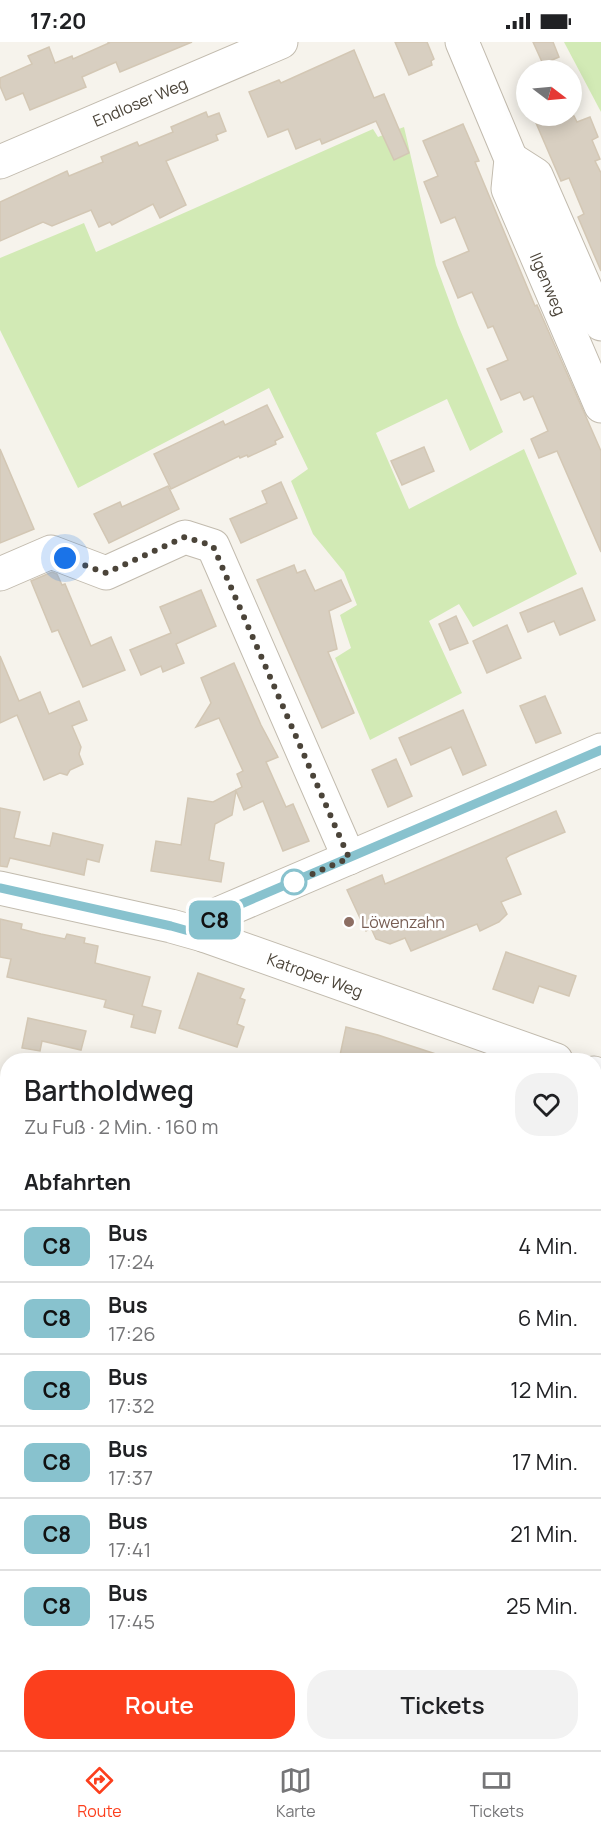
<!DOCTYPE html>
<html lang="de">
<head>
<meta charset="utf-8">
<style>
  :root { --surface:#fff; --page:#f2f2f2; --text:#202124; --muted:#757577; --line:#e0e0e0; --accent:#fc3f1d }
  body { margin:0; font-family:Manrope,sans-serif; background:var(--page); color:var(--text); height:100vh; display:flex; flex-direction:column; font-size:22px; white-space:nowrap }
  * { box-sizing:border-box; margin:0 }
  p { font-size:20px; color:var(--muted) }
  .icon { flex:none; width:33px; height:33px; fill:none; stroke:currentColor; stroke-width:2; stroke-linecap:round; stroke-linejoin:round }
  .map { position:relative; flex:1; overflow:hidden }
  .sheet { position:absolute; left:0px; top:1011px; width:602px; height:698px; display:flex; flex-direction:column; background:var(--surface); border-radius:24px 24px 0 0; box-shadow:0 3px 15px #0003 }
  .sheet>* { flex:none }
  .badge { padding:0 12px; border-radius:9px; font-size:21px; line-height:39px }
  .needle { width:39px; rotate:106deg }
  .buttons { position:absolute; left:516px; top:18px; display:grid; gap:12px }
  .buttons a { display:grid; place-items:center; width:66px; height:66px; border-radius:50%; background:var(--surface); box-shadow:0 3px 15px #0003; font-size:30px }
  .you { position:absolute; width:30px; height:30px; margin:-15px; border:4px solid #fff; border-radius:50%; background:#1a73e8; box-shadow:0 0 0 9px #1a73e833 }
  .map>.badge { position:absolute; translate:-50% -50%; box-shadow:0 0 0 3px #fff }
  h2 { padding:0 24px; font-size:22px; line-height:54px }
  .round { display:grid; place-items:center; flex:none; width:63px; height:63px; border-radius:24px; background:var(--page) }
  .head { display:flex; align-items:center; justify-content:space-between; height:102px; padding:0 24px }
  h1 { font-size:28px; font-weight:600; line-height:45px }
  .primary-button { display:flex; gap:12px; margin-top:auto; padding:12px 24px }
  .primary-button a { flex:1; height:69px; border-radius:24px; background:var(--accent); color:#fff; font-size:24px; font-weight:600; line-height:69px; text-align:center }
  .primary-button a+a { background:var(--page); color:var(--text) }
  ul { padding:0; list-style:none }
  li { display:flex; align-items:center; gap:18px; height:72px; padding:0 24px; border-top:2px solid var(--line) }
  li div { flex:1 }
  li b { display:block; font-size:22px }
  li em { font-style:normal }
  li .badge { min-width:66px; font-weight:700; text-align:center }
  .status { display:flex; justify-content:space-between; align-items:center; height:42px; padding:0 30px; background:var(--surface); direction:ltr }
  .status svg { height:16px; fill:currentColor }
  .menu { display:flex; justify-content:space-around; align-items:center; height:84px; border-top:2px solid var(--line); background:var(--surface); font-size:16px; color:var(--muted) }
  .menu a { display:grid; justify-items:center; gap:3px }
  .menu .current { color:var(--accent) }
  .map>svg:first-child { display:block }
</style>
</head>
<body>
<div class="status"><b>17:20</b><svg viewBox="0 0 49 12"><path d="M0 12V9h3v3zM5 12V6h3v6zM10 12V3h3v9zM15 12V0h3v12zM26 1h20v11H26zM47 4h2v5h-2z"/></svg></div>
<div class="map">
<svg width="601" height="1708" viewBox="0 0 601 1708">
  <rect width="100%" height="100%" fill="#f6f3ec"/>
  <g fill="#d2eab5">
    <polygon points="564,0 601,0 601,70"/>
    <polygon points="404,85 436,223 458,283 503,390 470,409 447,357 376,391 409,467 524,407 577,532 473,585 459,562 429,579 462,651 370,698 335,616 351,606 340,573 357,563 344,530 313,492 291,439 308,427 269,346 78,446 0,288 0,216 84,181 96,210 373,87 378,95"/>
    <polygon points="0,1132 8,1133 7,1456 0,1455"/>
  </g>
  <g fill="#d8cfc1" stroke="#d3c7b4" stroke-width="1.5">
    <polygon points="108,0 192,0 120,30 116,20 82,35 86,45 30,68 23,51 6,58 0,44 0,36 32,22 28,14 49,5 55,21 72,14 73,17 109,1"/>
    <polygon points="395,0 427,0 434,17 431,19 432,23 409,33"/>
    <polygon points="533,0 553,0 559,15 543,22"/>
    <polygon points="354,8 374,56 384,52 409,111 394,118 376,79 322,102 320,97 296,107 288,87 268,95 249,50 279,38 281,41"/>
    <polygon points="206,70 208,75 219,71 226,89 216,93 218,98 166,119 186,163 160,176 153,162 112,183 110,180 99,185 91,168 52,184 43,180 0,199 0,160 67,129 69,134 103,120 101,115 137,100 139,104 173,90 171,85"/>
    <polygon points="533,74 574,74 577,80 590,75 598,95 592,98 600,117 595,119 601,131 601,229 578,175 584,172 569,136 561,139"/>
    <polygon points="463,82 479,119 475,120 535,264 537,263 601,409 601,510 557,409 539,416 531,397 548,389 533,354 524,358 520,350 501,358 487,327 508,318 493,284 488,286 472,250 458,256 443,220 469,209 455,175 441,181 424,140 438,134 423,99"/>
    <polygon points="267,363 283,395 275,399 276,402 248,415 247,413 240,416 239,414 171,447 154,412 223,379 225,383"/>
    <polygon points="424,405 434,429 402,443 391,419"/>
    <polygon points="0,407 34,487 0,501"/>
    <polygon points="281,440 297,476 241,501 230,477 267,461 262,449"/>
    <polygon points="168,444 179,467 109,501 94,472 120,460 122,465"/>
    <polygon points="294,523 297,531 305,528 315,549 341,538 351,559 329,569 337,607 328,610 354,671 322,686 257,538"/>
    <polygon points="52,530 57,532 62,543 65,542 91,604 111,595 125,628 83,645 58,588 52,590 31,539"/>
    <polygon points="582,546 595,578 560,593 554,579 528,590 520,571"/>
    <polygon points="201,548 216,584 176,602 184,621 163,630 161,624 141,633 130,608 171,591 160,565"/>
    <polygon points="456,574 468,601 450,608 439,582"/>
    <polygon points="507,583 521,616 487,631 473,599"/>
    <polygon points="0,614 19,659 40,650 49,672 79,659 87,678 72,684 81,705 79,712 83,722 70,728 67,733 60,731 44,738 17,673 0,681"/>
    <polygon points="234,621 261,683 278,715 266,720 286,765 293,762 309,799 283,809 263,759 244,768 236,749 232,773 215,782 209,818 224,821 221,840 151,829 156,799 181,803 188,756 213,760 242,745 237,732 243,729 219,676 196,685 211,661 201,636"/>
    <polygon points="545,654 561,691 536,701 520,664"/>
    <polygon points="463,668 486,723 463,733 451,705 411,723 399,696"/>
    <polygon points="396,717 412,754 388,765 372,728"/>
    <polygon points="0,766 20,770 14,796 50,804 53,791 103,803 99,820 87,817 84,833 10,816 7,825 0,824"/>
    <polygon points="556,769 565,790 510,813 506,816 521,852 501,860 507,872 499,880 480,889 477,882 411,909 405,896 390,902 376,897 371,886 366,889 347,848 382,833 385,842"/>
    <polygon points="0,877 22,882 21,887 41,892 65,897 67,892 85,896 84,901 98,904 95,921 150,935 142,964 161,969 155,991 131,985 134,973 104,965 106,958 7,935 11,917 0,915"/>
    <polygon points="506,910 576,934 569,954 539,944 533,961 493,947"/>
    <polygon points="198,931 244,947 240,956 245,958 237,982 244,985 237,1005 179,986"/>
    <polygon points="28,976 86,989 81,1008 42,999 40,1009 22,1006"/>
    <polygon points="346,985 378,993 445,1015 444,1018 339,1018"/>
  </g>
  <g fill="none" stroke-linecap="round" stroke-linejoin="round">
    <g stroke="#c2bbae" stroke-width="35">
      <g id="minor">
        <polyline points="462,0 511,117 508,147 601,364"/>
        <polyline points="511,117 536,133 601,282"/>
        <polyline points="0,120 281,0"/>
        <polyline points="0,532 51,510 106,531 185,495 213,504 349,816"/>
        <polyline points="0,846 171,884 203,893 556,1018"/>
        <polyline points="203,893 220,871 601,708"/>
        <polyline points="594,1031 601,1034"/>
      </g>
    </g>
    <use href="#minor" stroke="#fff" stroke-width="33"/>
  </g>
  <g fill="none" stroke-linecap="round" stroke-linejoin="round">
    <g stroke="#fff" stroke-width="14">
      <polyline id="line" points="0,846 171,884 203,893 220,871 601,708"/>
    </g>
    <use href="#line" stroke="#88c2ce" stroke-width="9"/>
    <polyline stroke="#4b4439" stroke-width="6" stroke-dasharray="0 10.8" points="65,516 106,531 185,495 213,504 349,816 294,840"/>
  </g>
  <circle fill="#fff" stroke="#88c2ce" stroke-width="3" cx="294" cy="840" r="12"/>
  <circle fill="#8d6e63" stroke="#fff" stroke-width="2" cx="349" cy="880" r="6"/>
  <g text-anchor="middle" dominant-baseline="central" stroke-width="5" stroke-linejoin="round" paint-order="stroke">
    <g font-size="16" fill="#4b4439" stroke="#fff">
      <text transform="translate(140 60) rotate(-23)">Endloser Weg</text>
      <text transform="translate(548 242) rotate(67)">Ilgenweg</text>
      <text transform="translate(315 933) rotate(20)">Katroper Weg</text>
    </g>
    <g font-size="16" fill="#785e54" stroke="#fff" text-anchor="start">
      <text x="361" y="880">Löwenzahn</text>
    </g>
  </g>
</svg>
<div class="buttons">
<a><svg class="needle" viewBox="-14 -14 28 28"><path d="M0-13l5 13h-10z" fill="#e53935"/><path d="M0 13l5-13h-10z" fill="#757577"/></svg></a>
</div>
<div class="you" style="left:65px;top:516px"></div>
<b class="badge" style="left:215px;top:878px;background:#88c2ce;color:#111">C8</b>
<section class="sheet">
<div class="head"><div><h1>Bartholdweg</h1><p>Zu Fuß · 2 Min. · 160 m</p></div><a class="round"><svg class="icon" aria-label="heart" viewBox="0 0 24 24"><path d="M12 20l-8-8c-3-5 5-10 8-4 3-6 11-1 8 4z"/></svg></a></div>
<h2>Abfahrten</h2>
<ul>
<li><span class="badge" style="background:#88c2ce;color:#111">C8</span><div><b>Bus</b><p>17:24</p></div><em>4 Min.</em></li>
<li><span class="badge" style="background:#88c2ce;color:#111">C8</span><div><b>Bus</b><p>17:26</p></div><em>6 Min.</em></li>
<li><span class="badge" style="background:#88c2ce;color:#111">C8</span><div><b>Bus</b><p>17:32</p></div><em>12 Min.</em></li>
<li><span class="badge" style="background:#88c2ce;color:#111">C8</span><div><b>Bus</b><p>17:37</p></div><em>17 Min.</em></li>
<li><span class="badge" style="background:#88c2ce;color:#111">C8</span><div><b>Bus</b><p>17:41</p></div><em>21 Min.</em></li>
<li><span class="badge" style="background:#88c2ce;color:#111">C8</span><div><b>Bus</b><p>17:45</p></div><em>25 Min.</em></li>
</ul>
<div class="primary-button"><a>Route</a><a>Tickets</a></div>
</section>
</div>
<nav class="menu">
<a class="current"><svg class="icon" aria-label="directions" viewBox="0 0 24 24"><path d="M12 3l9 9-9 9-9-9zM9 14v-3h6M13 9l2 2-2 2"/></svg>Route</a>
<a><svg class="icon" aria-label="map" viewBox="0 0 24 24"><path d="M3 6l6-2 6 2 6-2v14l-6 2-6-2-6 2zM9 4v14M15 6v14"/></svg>Karte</a>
<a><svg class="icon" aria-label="tickets" viewBox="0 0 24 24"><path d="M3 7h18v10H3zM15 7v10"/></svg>Tickets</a>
</nav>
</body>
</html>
